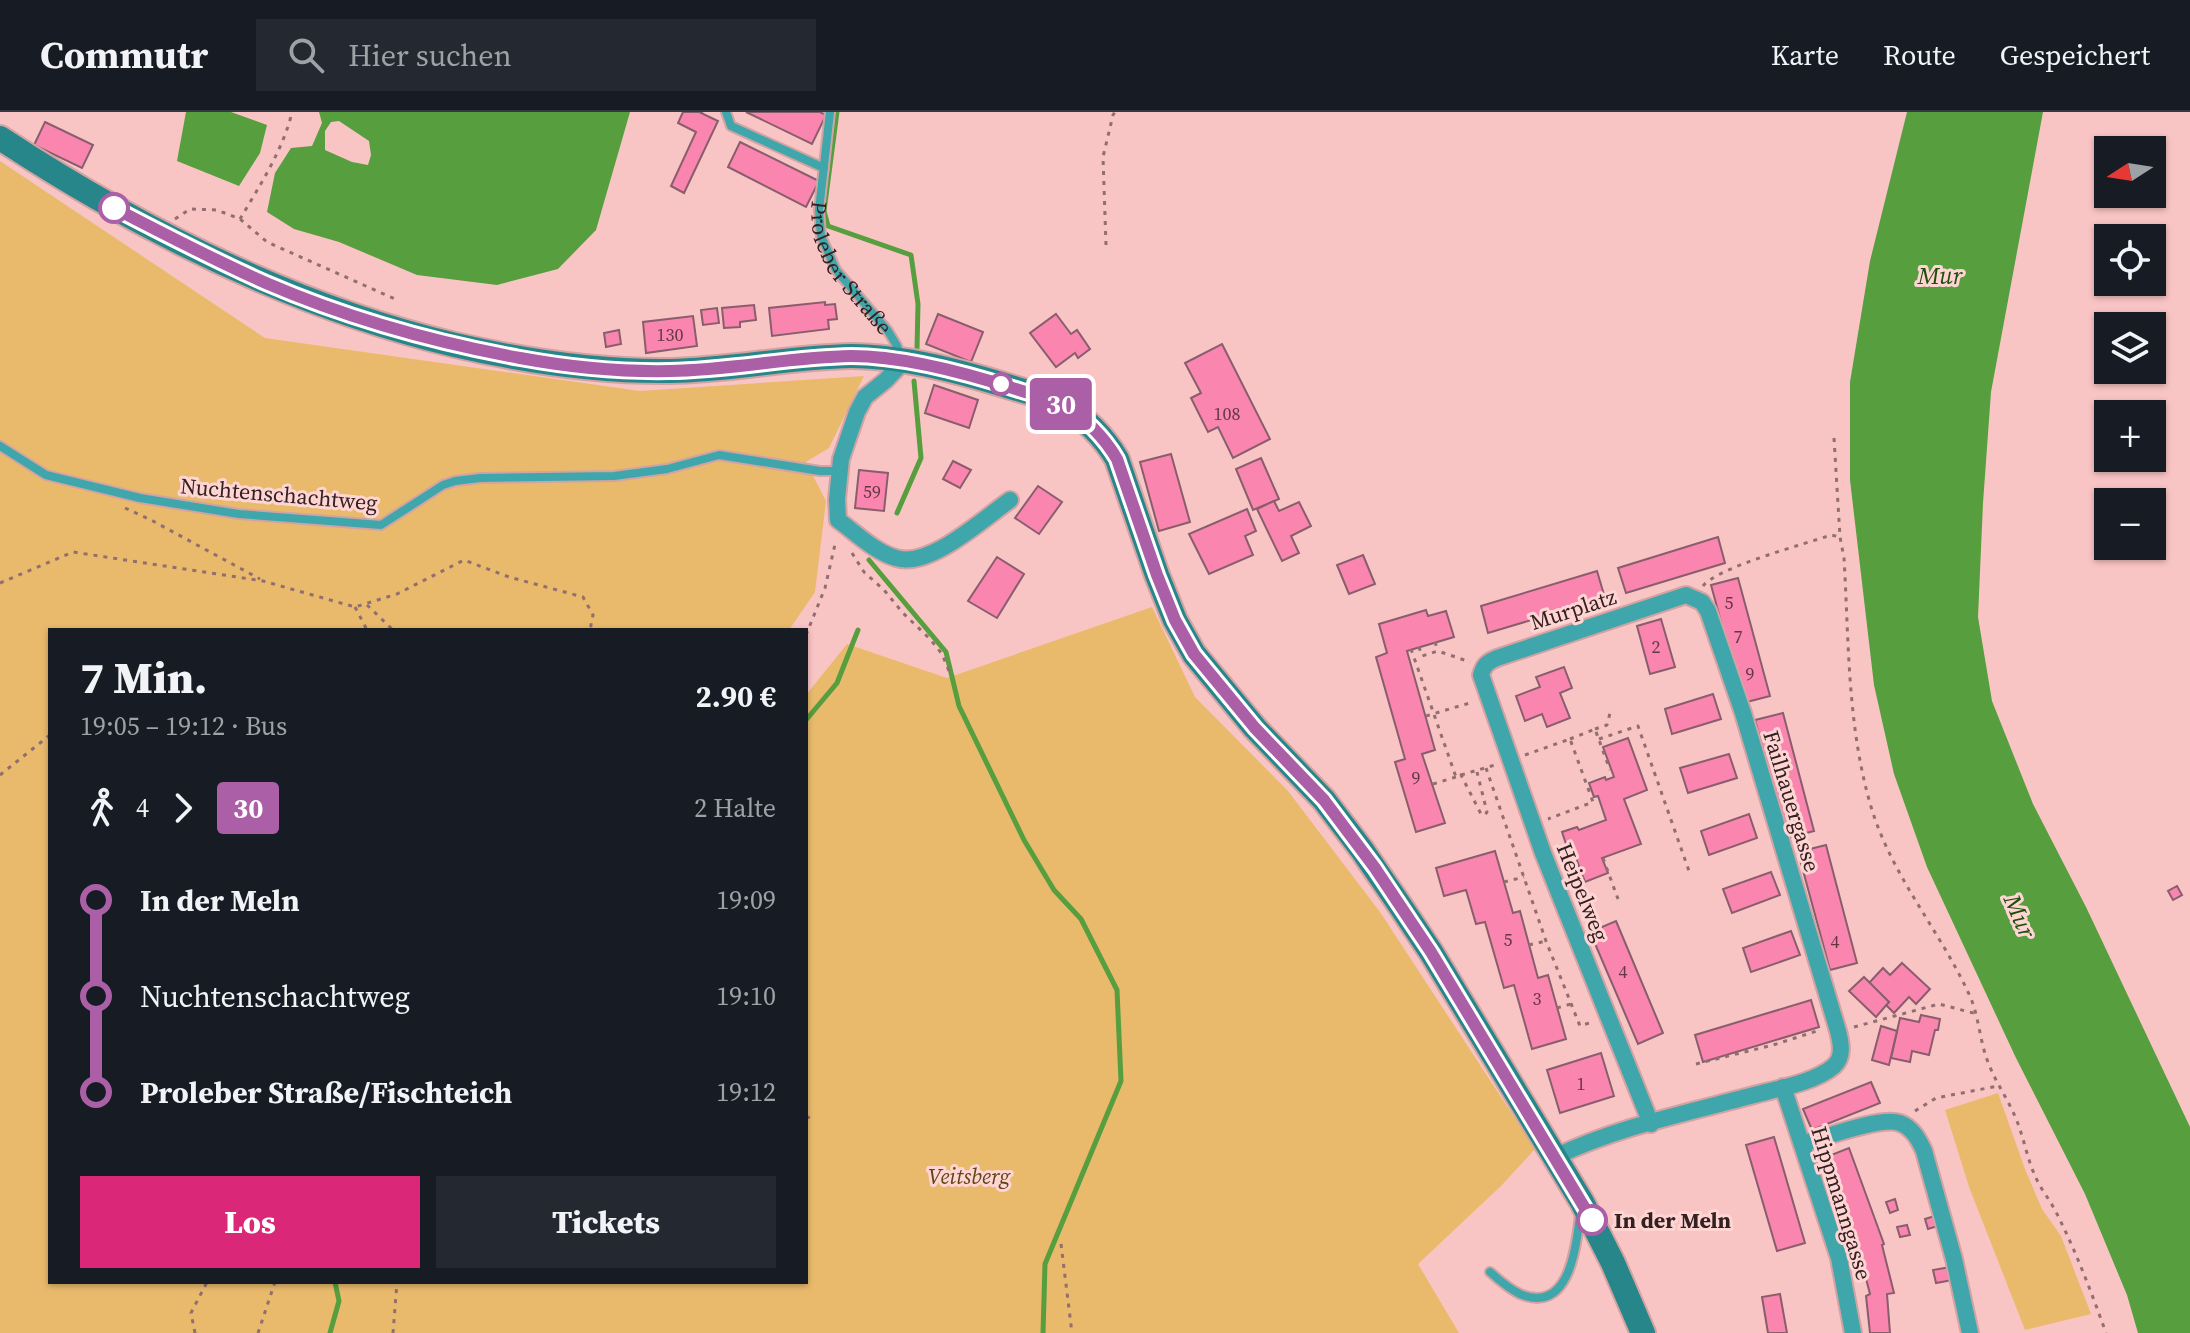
<!DOCTYPE html>
<html lang="de">
<head>
<meta charset="utf-8">
<style>
  :root { --surface:#171b24; --page:#242831; --text:#f1f3f6; --muted:#9ea1a6; --line:#363941; --accent:#db2777 }
  body { margin:0; font-family:"Source Serif 4",serif; background:var(--page); color:var(--text); height:100vh; display:flex; flex-direction:column; font-size:30px; white-space:nowrap }
  * { box-sizing:border-box; margin:0 }
  p { font-size:26px; color:var(--muted) }
  .icon { flex:none; width:44px; height:44px; fill:none; stroke:currentColor; stroke-width:2; stroke-linecap:round; stroke-linejoin:round }
  .map { position:relative; flex:1; overflow:hidden }
  .details { position:absolute; left:48px; top:516px; width:760px; height:656px; display:flex; flex-direction:column; background:var(--surface); border-radius:0px; box-shadow:0 2px 6px #0004 }
  .details>* { flex:none }
  .badge { padding:0 16px; border-radius:6px; font-size:28px; line-height:52px }
  .needle { width:52px; rotate:258deg }
  .tools { position:absolute; left:2094px; top:24px; display:grid; gap:16px }
  .tools a { display:grid; place-items:center; width:72px; height:72px; border-radius:0px; background:var(--surface); box-shadow:0 2px 6px #0004; font-size:40px }
  .map>.badge { position:absolute; translate:-50% -50%; box-shadow:0 0 0 4px #fff }
  .legs { display:flex; align-items:center; gap:12px; height:88px; padding:0 32px; font-size:26px }
  .legs p { margin-inline-start:auto }
  .overview { display:flex; align-items:center; justify-content:space-between; height:136px; padding:0 32px }
  h1 { font-size:44px; font-weight:800; line-height:60px }
  .cta { display:flex; gap:16px; margin-top:auto; padding:16px 32px }
  .cta a { flex:1; height:92px; border-radius:0px; background:var(--accent); color:#fff; font-size:32px; font-weight:800; line-height:92px; text-align:center }
  .cta a+a { background:var(--page); color:var(--text) }
  ul { padding:0 32px; list-style:none }
  li { display:flex; align-items:center; gap:28px; height:96px; font-size:30px }
  li i { display:grid; place-items:center; width:12px; height:100%; margin:0 10px; background:currentColor }
  li i::after { content:''; width:20px; height:20px; margin:-10px; border:6px solid; border-radius:50%; background:var(--surface) }
  li p { margin-inline-start:auto }
  li:first-child i { background:linear-gradient(#0000 50%,currentColor 0) }
  li:last-child i { background:linear-gradient(currentColor 50%,#0000 0) }
  header { display:flex; align-items:center; gap:48px; box-sizing:border-box; height:112px; padding:0 40px; background:var(--surface); border-bottom:2px solid var(--line) }
  header strong { font-size:38px }
  nav { display:flex; gap:44px; margin-inline-start:auto; font-size:28px }
  .search { width:560px; height:72px; background:var(--page); display:flex; align-items:center; gap:20px; box-sizing:border-box; padding:0 28px; border-radius:0px; color:var(--muted); font-size:30px }
  .map>svg:first-child { display:block }
</style>
</head>
<body>
<header>
<strong>Commutr</strong>
<div class="search"><svg class="icon" aria-label="search" viewBox="0 0 24 24"><circle cx="10" cy="10" r="6"/><path d="M15 15l6 6"/></svg>Hier suchen</div>
<nav><a>Karte</a><a>Route</a><a>Gespeichert</a></nav>
</header>
<div class="map">
<svg width="2190" height="1221" viewBox="0 0 2190 1221">
  <rect width="100%" height="100%" fill="#f9c5c4"/>
  <g fill="#e9ba6c">
    <polygon points="0,49 265,226 640,279 864,264 829,336 806,350 826,389 815,480 789,518 50,518 50,1170 806,1170 806,583 847,532 947,566 1152,495 1195,585 1288,679 1380,800 1535,1037 1502,1073 1418,1152 1459,1221 0,1221"/>
    <polygon points="1998,981 2025,1057 2042,1097 2061,1124 2091,1202 2025,1218 1969,1075 1945,998"/>
  </g>
  <g fill="#569e3e" fill-rule="evenodd">
    <polygon points="186,0 231,0 267,13 260,41 239,74 177,49"/>
    <path d="M319,0H630L596,118L558,157L497,173L417,163L339,130L294,117L267,100L275,61L291,36L312,34L322,11ZM339,9L369,29L371,43L368,53L352,50L325,38V19L331,10Z"/>
    <polygon points="1907,0 2043,0 1991,280 1983,391 1978,505 1992,589 2033,692 2086,795 2190,1015 2190,1221 2138,1221 2127,1183 2085,1082 2016,946 1927,755 1894,662 1874,573 1850,368 1850,270 1870,149"/>
  </g>
  <g fill="none" stroke-linecap="round" stroke-linejoin="round">
    <g stroke="#569e3e" stroke-width="5">
      <polyline points="837,0 824,99 828,114 911,143 918,192 917,236"/>
      <polyline points="897,401 921,346 914,269"/>
      <polyline points="869,448 946,540 959,594 1024,728 1054,778 1081,807 1117,878 1121,969 1045,1152 1043,1221"/>
      <polyline points="806,608 837,571 858,518"/>
      <polyline points="330,1221 339,1189 335,1170"/>
    </g>
  </g>
  <g fill="#fa85af" stroke="#895e6c" stroke-width="2">
    <polygon points="683,0 702,0 701,1 718,9 684,81 671,74 696,20 678,11"/>
    <polygon points="746,0 820,0 826,3 812,32"/>
    <polygon points="45,10 93,33 82,56 34,33"/>
    <polygon points="740,30 819,69 806,95 728,55"/>
    <polygon points="825,190 825,193 835,192 837,207 828,208 829,217 772,224 769,196"/>
    <polygon points="754,193 756,208 740,210 740,215 724,216 722,196"/>
    <polygon points="717,196 719,211 703,213 701,198"/>
    <polygon points="938,202 983,220 971,250 926,232"/>
    <polygon points="1056,202 1071,222 1077,218 1090,237 1078,246 1075,241 1056,255 1030,221"/>
    <polygon points="693,204 697,234 646,241 643,210"/>
    <polygon points="619,218 621,232 606,235 604,221"/>
    <polygon points="1222,232 1270,327 1233,346 1218,315 1208,320 1191,286 1201,281 1185,251"/>
    <polygon points="934,273 978,288 969,316 925,301"/>
    <polygon points="1171,342 1190,410 1159,419 1140,350"/>
    <polygon points="1261,346 1279,387 1253,398 1236,357"/>
    <polygon points="953,349 971,358 960,376 943,367"/>
    <polygon points="859,358 888,361 884,399 855,396"/>
    <polygon points="1038,374 1062,390 1039,422 1015,406"/>
    <polygon points="1274,389 1279,399 1299,390 1311,414 1291,424 1299,441 1282,449 1257,397"/>
    <polygon points="1247,397 1256,419 1245,424 1253,443 1209,462 1189,422"/>
    <polygon points="1718,425 1725,451 1626,481 1618,456"/>
    <polygon points="1363,443 1375,472 1349,482 1337,453"/>
    <polygon points="997,445 1024,462 997,506 968,489"/>
    <polygon points="1597,459 1605,486 1488,521 1481,494"/>
    <polygon points="1738,466 1770,584 1743,591 1711,473"/>
    <polygon points="1426,498 1428,504 1446,499 1454,525 1407,539 1435,638 1422,642 1445,711 1416,720 1395,650 1405,647 1376,545 1387,541 1379,512"/>
    <polygon points="1661,507 1675,555 1650,562 1637,514"/>
    <polygon points="1564,555 1572,576 1560,581 1570,606 1547,615 1542,602 1525,609 1516,584 1540,575 1536,565"/>
    <polygon points="1713,582 1721,607 1672,622 1665,597"/>
    <polygon points="1783,601 1814,719 1787,726 1755,608"/>
    <polygon points="1628,626 1647,678 1624,687 1641,732 1602,746 1608,761 1585,770 1571,733 1567,735 1562,720 1577,715 1579,718 1606,708 1598,684 1594,685 1589,671 1605,665 1606,668 1614,665 1603,635"/>
    <polygon points="1729,642 1737,666 1688,681 1680,656"/>
    <polygon points="1749,702 1757,726 1709,743 1701,719"/>
    <polygon points="1826,733 1857,851 1830,858 1798,740"/>
    <polygon points="1495,739 1513,801 1520,799 1538,866 1548,863 1566,927 1532,937 1514,873 1504,876 1485,810 1476,812 1466,778 1444,784 1436,756"/>
    <polygon points="1771,760 1780,783 1732,801 1723,777"/>
    <polygon points="2177,774 2182,783 2173,788 2168,779"/>
    <polygon points="1616,809 1663,921 1638,932 1590,820"/>
    <polygon points="1791,819 1800,843 1751,860 1743,836"/>
    <polygon points="1902,851 1930,877 1916,892 1909,885 1894,901 1886,893 1889,890 1869,871 1883,856 1890,863"/>
    <polygon points="1864,865 1889,890 1876,905 1849,879"/>
    <polygon points="1811,888 1819,915 1703,950 1695,923"/>
    <polygon points="1921,903 1940,907 1938,918 1935,918 1929,943 1912,939 1910,950 1891,946 1900,906 1919,910"/>
    <polygon points="1881,914 1897,919 1889,953 1872,948"/>
    <polygon points="1601,941 1614,984 1560,1001 1547,958"/>
    <polygon points="1871,970 1880,991 1812,1018 1803,997"/>
    <polygon points="1774,1025 1805,1131 1777,1139 1746,1033"/>
    <polygon points="1849,1036 1884,1132 1882,1133 1894,1181 1887,1182 1890,1221 1870,1221 1866,1184 1870,1182 1859,1140 1826,1045"/>
    <polygon points="1895,1087 1898,1098 1890,1101 1886,1090"/>
    <polygon points="1938,1103 1941,1113 1928,1117 1925,1107"/>
    <polygon points="1907,1113 1910,1123 1900,1125 1897,1115"/>
    <polygon points="1956,1154 1958,1167 1936,1171 1933,1158"/>
    <polygon points="1780,1182 1787,1221 1768,1221 1762,1185"/>
  </g>
  <g fill="none" stroke-linecap="round" stroke-linejoin="round">
    <g stroke="#d1a4a3" stroke-width="12">
      <g id="lane">
        <polyline points="726,0 731,14 824,56"/>
        <path id="s1" d="M830,0L819,98L821,124L836,158L888,219L897,234L901,245"/>
        <polyline points="0,334 46,363 140,386 239,402 381,413 443,373 455,369 480,366 614,364 667,357 719,343 820,359 839,359"/>
        <path d="M1490,1160C1499,1168 1509,1177 1520,1182C1570,1203 1576,1134 1580,1103"/>
      </g>
    </g>
    <g stroke="#d1a4a3" stroke-width="20">
      <g id="street">
        <path d="M903,250L886,268L865,285L857,300L841,347L837,387L838,408C856,421 875,440 896,446C929,457 983,407 1010,388"/>
        <polyline points="1783,975 1839,1146 1853,1221"/>
        <path d="M1802,1032C1823,1026 1881,1004 1900,1011C1913,1016 1919,1028 1924,1039L1954,1147L1970,1221"/>
        <path d="M1555,1045C1617,1015 1687,1001 1754,983C1777,977 1816,970 1834,954C1844,945 1841,931 1838,919L1743,601L1708,499L1702,490L1686,483L1497,546C1488,550 1484,552 1481,563L1543,741L1651,1012"/>
      </g>
    </g>
    <g stroke="#d1a4a3" stroke-width="28">
      <path id="secondary" d="M0,26C140,118 292,194 455,233C524,249 599,260 670,259C731,258 790,245 851,244C905,244 966,261 1017,277C1031,281 1049,285 1062,292C1085,306 1104,325 1117,347L1157,463L1175,508L1194,542L1255,616L1324,688L1362,738L1399,792L1431,840L1582,1090L1613,1151L1643,1221"/>
    </g>
    <g stroke="#916e6f" stroke-width="3" stroke-dasharray="4 6" stroke-linecap="butt">
      <polyline points="175,107 190,97 217,98 240,107 267,130 395,187"/>
      <path d="M240,107C259,75 284,36 292,0"/>
      <polyline points="1106,133 1103,45 1113,3 1115,0"/>
      <path d="M1834,326L1840,425L1844,446C1849,530 1847,616 1872,698C1893,765 1939,818 1968,880C1980,904 1979,931 1990,955C1996,970 2005,983 2012,998C2023,1019 2026,1045 2036,1066C2041,1077 2049,1087 2055,1098C2075,1137 2091,1179 2106,1221"/>
      <polyline points="125,396 151,408 260,467"/>
      <polyline points="852,441 864,460 884,478 903,501 930,527 942,542 949,559"/>
      <polyline points="0,471 73,440 263,469 355,495 397,482 464,448 509,465 583,485 593,503 590,518"/>
      <path d="M1703,474C1718,455 1805,432 1831,423L1840,425"/>
      <polyline points="367,493 393,518"/>
      <polyline points="355,495 367,518"/>
      <polyline points="806,523 825,476 836,428"/>
      <polyline points="1435,530 1438,539"/>
      <polyline points="1419,535 1422,544 1438,539 1470,550"/>
      <polyline points="1411,537 1456,665 1461,663 1481,702 1485,703 1487,700 1477,660"/>
      <polyline points="1426,604 1473,590"/>
      <polyline points="1595,617 1607,613 1611,597"/>
      <polyline points="1570,627 1595,617 1610,658"/>
      <polyline points="1599,627 1638,614 1689,759"/>
      <polyline points="1525,643 1570,627 1593,690 1548,707"/>
      <polyline points="1486,656 1546,829 1580,914 1592,910"/>
      <polyline points="0,663 50,623"/>
      <polyline points="1461,663 1495,653"/>
      <polyline points="1433,672 1456,665"/>
      <polyline points="1603,746 1618,787"/>
      <polyline points="1504,770 1524,765"/>
      <polyline points="1529,833 1546,829"/>
      <polyline points="1557,896 1571,892"/>
      <polyline points="1854,915 1939,892 1977,902"/>
      <polyline points="1696,952 1773,933 1820,918"/>
      <polyline points="1915,999 1936,986 1998,974"/>
      <polyline points="806,1006 810,1005"/>
      <polyline points="1061,1132 1072,1221"/>
      <polyline points="195,1221 191,1201 207,1170"/>
      <polyline points="258,1221 275,1170"/>
      <polyline points="393,1221 397,1170"/>
    </g>
    <use href="#lane" stroke="#3fa7ab" stroke-width="8"/>
    <use href="#street" stroke="#3fa7ab" stroke-width="16"/>
    <use href="#secondary" stroke="#278689" stroke-width="24"/>
  </g>
  <g fill="none" stroke-linecap="round" stroke-linejoin="round">
    <g stroke="#fff" stroke-width="18">
      <path id="line-1" d="M114,96C164,122 214,148 266,171C347,206 433,230 520,246C569,255 621,260 670,259C731,258 791,245 851,244C906,244 970,262 1022,279C1035,283 1051,286 1062,292C1085,306 1104,325 1117,347L1157,463L1175,508L1194,542L1255,616L1324,688L1375,756L1431,840L1592,1108"/>
    </g>
    <use href="#line-1" stroke="#aa5fa6" stroke-width="12"/>
  </g>
  <g fill="#fff" stroke="#aa5fa6" stroke-width="4">
    <circle cx="114" cy="96" r="14"/>
    <circle cx="1001" cy="272" r="10"/>
    <circle cx="1592" cy="1108" r="14"/>
  </g>
  <g text-anchor="middle" dominant-baseline="central" stroke-width="6" stroke-linejoin="round" paint-order="stroke">
    <g font-size="18" fill="#653944">
      <text x="670" y="222">130</text>
      <text x="1227" y="301">108</text>
      <text x="872" y="379">59</text>
      <text x="1729" y="490">5</text>
      <text x="1738" y="524">7</text>
      <text x="1656" y="534">2</text>
      <text x="1750" y="561">9</text>
      <text x="1416" y="665">9</text>
      <text x="1508" y="827">5</text>
      <text x="1835" y="829">4</text>
      <text x="1623" y="859">4</text>
      <text x="1537" y="886">3</text>
      <text x="1581" y="971">1</text>
    </g>
    <g font-size="22" fill="#332021" stroke="#ffd5d4">
      <text stroke="none"><textPath href="#s1" startOffset="166">Proleber Straße</textPath></text>
      <text transform="translate(279 382) rotate(5)">Nuchtenschachtweg</text>
      <text transform="translate(1573 497) rotate(-18)">Murplatz</text>
      <text transform="translate(1792 689) rotate(73)">Failhauergasse</text>
      <text transform="translate(1583 780) rotate(68)">Heipelweg</text>
      <text transform="translate(1842 1091) rotate(73)">Hippmanngasse</text>
    </g>
    <g font-size="22" font-style="italic" fill="#5e4415" stroke="#ffd5d4">
      <text x="969" y="1064">Veitsberg</text>
    </g>
    <g font-size="22" font-weight="bold" fill="#332021" stroke="#ffd5d4" text-anchor="start">
      <text x="1614" y="1108">In der Meln</text>
    </g>
    <g font-size="24" font-style="italic" fill="#1f4e0b" stroke="#ffd5d4">
      <text x="1940" y="163">Mur</text>
      <text transform="translate(2020 804) rotate(66)">Mur</text>
    </g>
  </g>
</svg>
<div class="tools">
<a><svg class="needle" viewBox="-14 -14 28 28"><path d="M0-13l5 13h-10z" fill="#e53935"/><path d="M0 13l5-13h-10z" fill="#9ea1a6"/></svg></a>
<a><svg class="icon" aria-label="locate" viewBox="0 0 24 24"><circle cx="12" cy="12" r="6"/><path d="M12 2v4M12 18v4M2 12h4M18 12h4"/></svg></a>
<a><svg class="icon" aria-label="layers" viewBox="0 0 24 24"><path d="M12 4l9 5-9 5-9-5zM3 14l9 5 9-5"/></svg></a>
<a>+</a>
<a>−</a>
</div>
<b class="badge" style="left:1061px;top:292px;background:#aa5fa6;color:#fff">30</b>
<section class="details">
<div class="overview"><div><h1>7 Min.</h1><p>19:05 – 19:12 · Bus</p></div><b>2.90 €</b></div>
<div class="legs"><svg class="icon" aria-label="walk" viewBox="0 0 24 24"><circle cx="13" cy="4" r="2"/><path d="M13 8l-2 6 4 7M11 14l-3 7M7 12l3-4h3l4 4"/></svg>4<svg class="icon" aria-label="forward" viewBox="0 0 24 24"><path d="M9 5l7 7-7 7"/></svg><b class="badge" style="background:#aa5fa6;color:#fff">30</b><p>2 Halte</p></div>
<ul>
<li><i style="color:#aa5fa6"></i><b>In der Meln</b><p>19:09</p></li>
<li><i style="color:#aa5fa6"></i><span>Nuchtenschachtweg</span><p>19:10</p></li>
<li><i style="color:#aa5fa6"></i><b>Proleber Straße/Fischteich</b><p>19:12</p></li>
</ul>
<div class="cta"><a>Los</a><a>Tickets</a></div>
</section>
</div>
</body>
</html>
